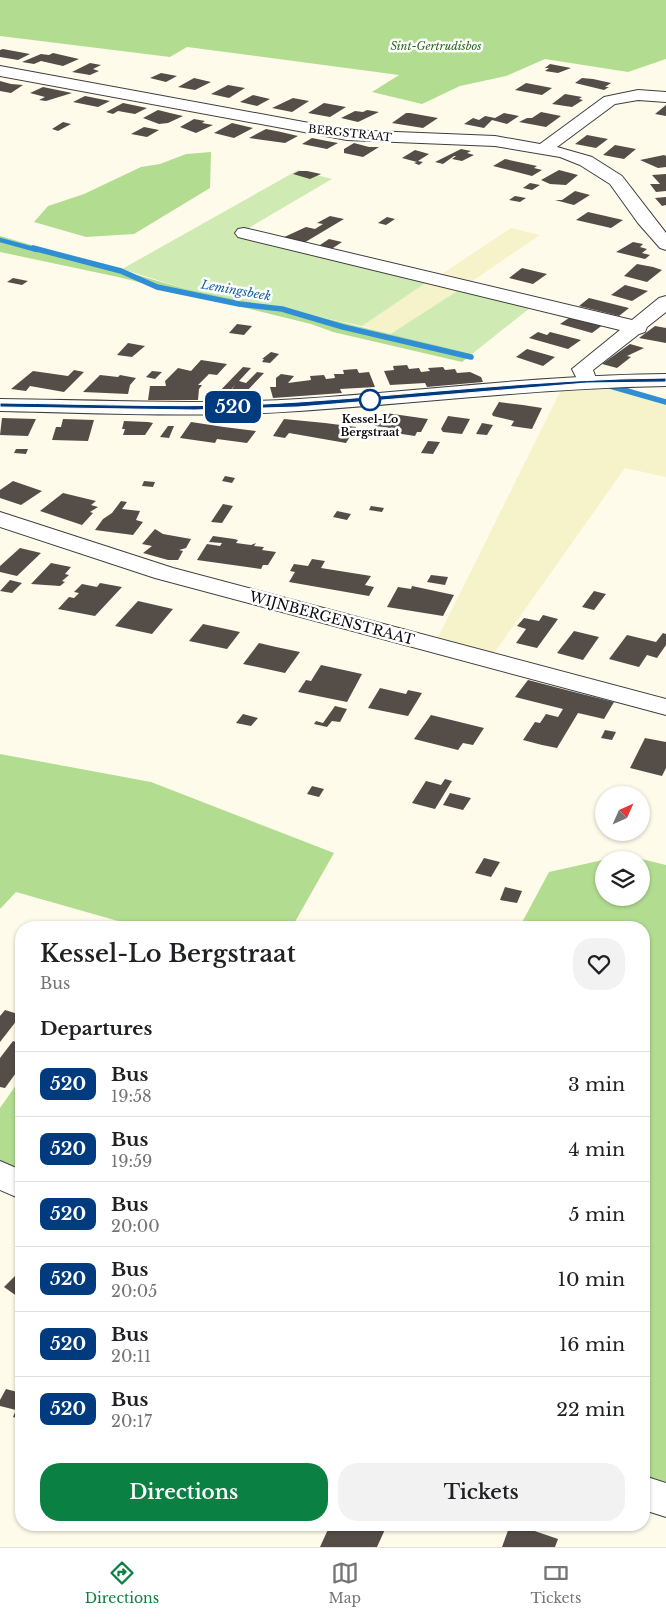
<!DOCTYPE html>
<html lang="en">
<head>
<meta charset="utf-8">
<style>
  :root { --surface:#fff; --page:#f2f2f2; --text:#202124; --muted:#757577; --line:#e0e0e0; --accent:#0b8043 }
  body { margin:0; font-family:"Libre Baskerville",serif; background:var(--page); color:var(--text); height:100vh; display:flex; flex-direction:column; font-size:19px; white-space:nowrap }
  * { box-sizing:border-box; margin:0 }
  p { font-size:16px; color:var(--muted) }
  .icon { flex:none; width:28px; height:28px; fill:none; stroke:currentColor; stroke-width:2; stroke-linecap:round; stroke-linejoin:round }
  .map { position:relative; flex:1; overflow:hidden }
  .details { position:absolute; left:15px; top:921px; width:635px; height:610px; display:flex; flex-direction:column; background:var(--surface); border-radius:20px; box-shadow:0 1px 4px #0004 }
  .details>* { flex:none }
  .badge { padding:0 10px; border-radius:8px; font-size:18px; line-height:32px }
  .needle { width:32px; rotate:45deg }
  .fabs { position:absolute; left:595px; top:786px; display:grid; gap:10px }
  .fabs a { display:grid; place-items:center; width:55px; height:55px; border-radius:50%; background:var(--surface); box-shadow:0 1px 4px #0004; font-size:25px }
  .map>.badge { position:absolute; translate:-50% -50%; box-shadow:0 0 0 2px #fff }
  h2 { padding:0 25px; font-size:19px; line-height:45px }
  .round { display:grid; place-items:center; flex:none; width:52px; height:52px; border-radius:20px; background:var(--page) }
  .head { display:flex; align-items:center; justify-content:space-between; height:85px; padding:0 25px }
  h1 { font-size:24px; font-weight:600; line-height:38px }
  .primary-button { display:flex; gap:10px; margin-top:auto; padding:10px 25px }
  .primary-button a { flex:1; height:58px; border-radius:20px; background:var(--accent); color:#fff; font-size:20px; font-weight:600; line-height:58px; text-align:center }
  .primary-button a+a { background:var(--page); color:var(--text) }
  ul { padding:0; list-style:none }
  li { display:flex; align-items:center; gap:15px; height:65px; padding:0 25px; border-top:1px solid var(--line) }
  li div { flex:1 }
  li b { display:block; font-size:19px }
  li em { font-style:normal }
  li .badge { min-width:55px; font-weight:700; text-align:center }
  .menu { display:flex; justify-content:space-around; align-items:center; height:70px; border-top:1px solid var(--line); background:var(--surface); font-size:14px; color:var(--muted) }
  .menu a { display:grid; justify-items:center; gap:2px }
  .menu .on { color:var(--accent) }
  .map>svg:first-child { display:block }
</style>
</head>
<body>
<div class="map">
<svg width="666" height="1547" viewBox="0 0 666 1547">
  <rect width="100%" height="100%" fill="#fffbeb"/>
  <g fill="#f6f3ca">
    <polygon points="511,228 540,235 468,284 436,278"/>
    <polygon points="430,280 462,288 389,335 362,326"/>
    <polygon points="563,386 603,386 666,405 666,477 625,468 492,656 436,641"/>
  </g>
  <g fill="#cfebb3">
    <polygon points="298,170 332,179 235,236 430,280 362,326 186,289 122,269"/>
    <polygon points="462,288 535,304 472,354 389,335"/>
  </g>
  <g fill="#b2dd91" fill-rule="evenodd">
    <polygon points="0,0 666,0 666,59 628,72 545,59 506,76 460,86 422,104 372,92 399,75 187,47 170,57 0,36"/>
    <polygon points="211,152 210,188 134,234 86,237 34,222 48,206 84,194 141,167 160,164 186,154"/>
    <polygon points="0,236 186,289 299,312 472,354 462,362 333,332 311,324 118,277 0,252"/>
    <polygon points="0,754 151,782 334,853 292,927 139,927 16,892 0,909"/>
    <path d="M625,855L666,865V1489L644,1481V928H519L549,872ZM604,860H641V898H604Z"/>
    <polygon points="21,1078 21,1172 0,1160 0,1108"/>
  </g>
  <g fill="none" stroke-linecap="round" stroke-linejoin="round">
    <polyline stroke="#308fd4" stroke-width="4.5" points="0,240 37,250"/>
    <g stroke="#308fd4" stroke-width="5.5">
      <polyline points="33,248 121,271 157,287 239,304 282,309 343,327 471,357"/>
      <polyline points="610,386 666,402"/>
    </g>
  </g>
  <g fill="#554d48">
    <polygon points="3,49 30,54 18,60 0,57 0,50"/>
    <polygon points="53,53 79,59 63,66 41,61 34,64 22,62 41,54 49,55"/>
    <polygon points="90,63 101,65 93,69 99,71 90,75 72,72"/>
    <polygon points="550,64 571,68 558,73 545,71 549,68 545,68"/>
    <polygon points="161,73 177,76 166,82 150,78"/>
    <polygon points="194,78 211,82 195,90 178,87"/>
    <polygon points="582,78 593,79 611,83 605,87 609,87 604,90 575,83"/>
    <polygon points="0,81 11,84 23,85 11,93 0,91"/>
    <polygon points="526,83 552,88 542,95 515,90"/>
    <polygon points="228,85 245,88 229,98 211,94"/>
    <polygon points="43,87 72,93 46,101 39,100 45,97 30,93"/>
    <polygon points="565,94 582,97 579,99 583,100 572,107 552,104"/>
    <polygon points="253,95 270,99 257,106 240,102"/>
    <polygon points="85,96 110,101 98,107 73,102"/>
    <polygon points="293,98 309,101 292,112 272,108"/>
    <polygon points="123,103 147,108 135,114 118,111 113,114 106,112"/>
    <polygon points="324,103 346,107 330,117 308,113"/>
    <polygon points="666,105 666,116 655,114"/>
    <polygon points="158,110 170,113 183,116 168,123 159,124 143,118"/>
    <polygon points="367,110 379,112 358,122 341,118 355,111 363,112"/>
    <polygon points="541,112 561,116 546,127 519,122 527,118 532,118"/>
    <polygon points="406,113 410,113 438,118 423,128 392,123"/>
    <polygon points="504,113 519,116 507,124 492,120 484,128 464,124 473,118 479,120 485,116 495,118"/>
    <polygon points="194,119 205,121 202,123 213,125 196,133 180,127"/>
    <polygon points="63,122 71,124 58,131 52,129"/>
    <polygon points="232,123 253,128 234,138 214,133"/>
    <polygon points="144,127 159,130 147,137 131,134"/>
    <polygon points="266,129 281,132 298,136 285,143 249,138"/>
    <polygon points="587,135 608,139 596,148 575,144"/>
    <polygon points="312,138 327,141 338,143 327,149 302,144"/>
    <polygon points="354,143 369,147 379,147 363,157 344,153 344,149"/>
    <polygon points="615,145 636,149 624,159 603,155"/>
    <polygon points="461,149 471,151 467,153 474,155 462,161 452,159 456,156 454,156 443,164 435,162"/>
    <polygon points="415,150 429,154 418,161 423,162 419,165 414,163 417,162 402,158"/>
    <polygon points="664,155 666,156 666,167 658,168 640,160"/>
    <polygon points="505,159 537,166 534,168 542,170 532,176 493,166"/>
    <polygon points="559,170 578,175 566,185 550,184 541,180"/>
    <polygon points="299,171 307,171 321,174 310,179 293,174"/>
    <polygon points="666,174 666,191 656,192 650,184 660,184 652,175"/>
    <polygon points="530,183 540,185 532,190 523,188"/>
    <polygon points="575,191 590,195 574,205 555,200 562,200"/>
    <polygon points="515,196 526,198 520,202 509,200"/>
    <polygon points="666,197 666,205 662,206 655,198"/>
    <polygon points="588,212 623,220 611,228 576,220"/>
    <polygon points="330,216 344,219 302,244 280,239 306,227 315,229 323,224 317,223"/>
    <polygon points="387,217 395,219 386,225 378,223"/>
    <polygon points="329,239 342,242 330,250 317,247"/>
    <polygon points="633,242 643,244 640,247 647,249 642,253 650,255 645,259 616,252"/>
    <polygon points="637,264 653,267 662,270 647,282 624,276"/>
    <polygon points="522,268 547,274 533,284 509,278"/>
    <polygon points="13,278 28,281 22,285 7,282"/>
    <polygon points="625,285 648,291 632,301 611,295"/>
    <polygon points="589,298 629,308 619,316 579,306"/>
    <polygon points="572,316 604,324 592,333 560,324"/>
    <polygon points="237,324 252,326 244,335 229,333"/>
    <polygon points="655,326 666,328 666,343 639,338"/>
    <polygon points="538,332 547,335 550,332 581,340 568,349 529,338"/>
    <polygon points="128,343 145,346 132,357 117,355"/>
    <polygon points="630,344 644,348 627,356 631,357 617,368 602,364"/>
    <polygon points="527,349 555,357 543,366 516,357"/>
    <polygon points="271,352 279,354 270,363 262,362 264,359 262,359"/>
    <polygon points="201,360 227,364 217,375 209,374 198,385 202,385 199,389 198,400 148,400 150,386 166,386 165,381 178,368 191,371"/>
    <polygon points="407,365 409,369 419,368 421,372 430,371 428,368 443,367 445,370 455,369 457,373 470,372 481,377 483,382 427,387 425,383 390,385 384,371 394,370 393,366"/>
    <polygon points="243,367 251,368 239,381 246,383 257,372 264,373 244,394 230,392 235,385 222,400 213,398"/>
    <polygon points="357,369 359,373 369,372 375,387 340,389 342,393 273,398 270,387 276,387 276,378 281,374 294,376 288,383 311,380 310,376 324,375 326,379 335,378 334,374 344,374 343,370"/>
    <polygon points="74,370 84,372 64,392 30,386 26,391 11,389 33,371 68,376"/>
    <polygon points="152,371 162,372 155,379 146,377"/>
    <polygon points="100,375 118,377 120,375 136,378 130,385 128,394 83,392"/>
    <polygon points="499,402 523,405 542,408 532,429 511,426 514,421 493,416 492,414"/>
    <polygon points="384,413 393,414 428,419 421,432 417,432 415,436 395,433 398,429 375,426"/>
    <polygon points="448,416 470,419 462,434 443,432 441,429"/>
    <polygon points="2,418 36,419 28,436 0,435"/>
    <polygon points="63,419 94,420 88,441 52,440 56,427 61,427"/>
    <polygon points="284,419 325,423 356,427 346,443 289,433 285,438 273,436"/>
    <polygon points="124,421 148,422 153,423 145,435 123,435 125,429 122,429"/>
    <polygon points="191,422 224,427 256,431 247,443 217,439 215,443 180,438"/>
    <polygon points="482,423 493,425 487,435 476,434"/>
    <polygon points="168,426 174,426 169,438 160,437"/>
    <polygon points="428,441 440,442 433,454 421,453"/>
    <polygon points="16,449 28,449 26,454 14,453"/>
    <polygon points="225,476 235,478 232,483 222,481"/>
    <polygon points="13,481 42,491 21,505 0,498 0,490"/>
    <polygon points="144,481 155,482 153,487 142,486"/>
    <polygon points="63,493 96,501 91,505 98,507 90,512 93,513 82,525 40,511"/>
    <polygon points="121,501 127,502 122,509 140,511 136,520 143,522 133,535 95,530 103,519 112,513"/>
    <polygon points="223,504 233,506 222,523 211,522"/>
    <polygon points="371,506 384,508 382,512 369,510"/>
    <polygon points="337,511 351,514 347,520 333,517"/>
    <polygon points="155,529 163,534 191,539 186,548 179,550 183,551 178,560 168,560 143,553 152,546 142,544"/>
    <polygon points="213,536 234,539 238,540 236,543 251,545 256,543 254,546 264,547 262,550 276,552 268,565 263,565 261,569 197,560 207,544 220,546 222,543 209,542"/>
    <polygon points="20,548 41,553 17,576 0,572 0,566"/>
    <polygon points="312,559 325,561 321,568 371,576 365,585 374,587 369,596 289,582 295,572 290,571 294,564 308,566"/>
    <polygon points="51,563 71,567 65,574 69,575 62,581 65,582 60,586 31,584"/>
    <polygon points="431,575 448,577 445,585 427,582"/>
    <polygon points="10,580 22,583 12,593 0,591"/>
    <polygon points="100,583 122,587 95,616 58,609 69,597 74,598 79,593 74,592 82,584 97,587"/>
    <polygon points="412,586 454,595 443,616 387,607 398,587 411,589"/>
    <polygon points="594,591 606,594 594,610 582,607"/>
    <polygon points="138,601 173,609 152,634 115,626"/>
    <polygon points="543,615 558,619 537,648 516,643 526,629 517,626 524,618 539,621"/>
    <polygon points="203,624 240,632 227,649 189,641"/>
    <polygon points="574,631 599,637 583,660 557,653"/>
    <polygon points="663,633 666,634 666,645 657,658 647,655 639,667 609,659 627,635 656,642"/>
    <polygon points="259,643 276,647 300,652 285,673 243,664"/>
    <polygon points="321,665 362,674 347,702 298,692 306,680 311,681"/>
    <polygon points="528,680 574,692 614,702 604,719 578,713 557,748 542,745 523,740 535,722 540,723 546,714 558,717 563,709 515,697"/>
    <polygon points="380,688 406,694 408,690 422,693 408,716 368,708"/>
    <polygon points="335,706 347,709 340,722 332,721 327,727 314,724 316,721 323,723"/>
    <polygon points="243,714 258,718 251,726 236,723"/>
    <polygon points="431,715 484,728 473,745 463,743 458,750 414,739"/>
    <polygon points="605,730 616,732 612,740 601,738"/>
    <polygon points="645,738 666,742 666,768 662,776 630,768"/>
    <polygon points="445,779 452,781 435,809 412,803 426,781 441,785"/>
    <polygon points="312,786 324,789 319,797 307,794"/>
    <polygon points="450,793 471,798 463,810 443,805"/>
    <polygon points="484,858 500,862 491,877 475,873"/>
    <polygon points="505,887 522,891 517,903 500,900"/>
    <polygon points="5,1010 21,1015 0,1042 0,1016"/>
    <polygon points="13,1041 21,1044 21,1066 5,1088 0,1087 0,1058"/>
    <polygon points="21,1270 21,1299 4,1287"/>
    <polygon points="6,1389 21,1393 21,1419 13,1417 16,1410 0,1406 0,1400"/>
    <polygon points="330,1525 387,1525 377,1547 320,1547"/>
    <polygon points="510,1525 517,1525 558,1539 555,1547 502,1547"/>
  </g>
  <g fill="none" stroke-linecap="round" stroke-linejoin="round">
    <g stroke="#3f3f3f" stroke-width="2">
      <g id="minor">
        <polygon points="0,66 347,130 495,136 540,144 604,97 638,90 666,92 666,102 638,100 615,104 557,147 592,157 622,176 666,233 666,250 660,248 638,223 610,184 580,165 560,157 495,146 347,140 0,76"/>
        <polygon points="244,228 632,320 659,298 666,296 666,312 647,327 645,332 639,334 593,370 597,381 594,385 587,387 580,385 572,369 620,330 238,237 235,233 238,229"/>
        <polygon points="0,512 173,568 666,699 666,715 155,578 0,527"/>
        <polygon points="0,1161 21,1170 21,1199 0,1190"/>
        <polygon points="644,1476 666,1483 666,1517 644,1510"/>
      </g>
    </g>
    <g stroke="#3f3f3f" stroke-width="2">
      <path id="tertiary" d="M666,374V386C543,388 422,403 299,411C200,418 100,413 0,411V399C100,400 200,405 299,399C422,391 543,375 666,374Z"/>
    </g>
    <use href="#minor" fill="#fff" fill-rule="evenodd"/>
    <use href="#tertiary" fill="#fff" fill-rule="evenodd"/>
  </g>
  <path fill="#003b80" stroke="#fff" d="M666,378V382L587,383L298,407L194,410L0,407V403C100,404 200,409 299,402C422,394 543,379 666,378Z"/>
  <circle fill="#fff" stroke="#003b80" stroke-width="2.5" cx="370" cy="400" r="10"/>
  <g text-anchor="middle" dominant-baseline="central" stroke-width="5" stroke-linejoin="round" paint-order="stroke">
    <g font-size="11" font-style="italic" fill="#286619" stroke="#fff">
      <text x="436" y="46">Sint-Gertrudisbos</text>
    </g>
    <g font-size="11" fill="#0c0c0c" stroke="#fff">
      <text transform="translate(350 133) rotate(6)">BERGSTRAAT</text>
    </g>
    <g font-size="11" font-weight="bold" fill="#0c0c0c" stroke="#fff">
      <text x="370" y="419">Kessel-Lo<tspan x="370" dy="13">Bergstraat</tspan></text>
    </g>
    <g font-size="12" font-style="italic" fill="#0f60a3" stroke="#fff">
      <text transform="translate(236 290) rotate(10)">Lemingsbeek</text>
    </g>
    <g font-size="14" fill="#0c0c0c" stroke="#fff">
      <text transform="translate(332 618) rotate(15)">WIJNBERGENSTRAAT</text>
    </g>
  </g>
</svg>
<div class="fabs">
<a><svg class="needle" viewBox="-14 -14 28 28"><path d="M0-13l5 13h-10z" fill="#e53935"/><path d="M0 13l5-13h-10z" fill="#757577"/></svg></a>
<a><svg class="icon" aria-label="layers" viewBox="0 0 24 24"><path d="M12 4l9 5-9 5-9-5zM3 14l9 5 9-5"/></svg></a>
</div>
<b class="badge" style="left:233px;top:407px;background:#003b80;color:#fff">520</b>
<section class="details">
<div class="head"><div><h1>Kessel-Lo Bergstraat</h1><p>Bus</p></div><a class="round"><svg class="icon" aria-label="heart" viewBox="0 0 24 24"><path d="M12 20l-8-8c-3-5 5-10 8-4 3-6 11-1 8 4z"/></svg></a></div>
<h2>Departures</h2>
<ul>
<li><span class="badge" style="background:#003b80;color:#fff">520</span><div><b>Bus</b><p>19:58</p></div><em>3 min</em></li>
<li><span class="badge" style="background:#003b80;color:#fff">520</span><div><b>Bus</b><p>19:59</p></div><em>4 min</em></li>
<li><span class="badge" style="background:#003b80;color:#fff">520</span><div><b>Bus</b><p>20:00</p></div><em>5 min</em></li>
<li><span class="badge" style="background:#003b80;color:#fff">520</span><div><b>Bus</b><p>20:05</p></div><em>10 min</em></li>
<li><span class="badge" style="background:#003b80;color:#fff">520</span><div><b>Bus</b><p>20:11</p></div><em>16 min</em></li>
<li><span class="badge" style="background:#003b80;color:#fff">520</span><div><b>Bus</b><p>20:17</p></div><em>22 min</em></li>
</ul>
<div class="primary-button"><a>Directions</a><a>Tickets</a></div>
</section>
</div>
<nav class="menu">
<a class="on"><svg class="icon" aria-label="directions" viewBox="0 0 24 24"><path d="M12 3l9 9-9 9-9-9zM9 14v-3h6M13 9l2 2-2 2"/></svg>Directions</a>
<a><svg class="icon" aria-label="map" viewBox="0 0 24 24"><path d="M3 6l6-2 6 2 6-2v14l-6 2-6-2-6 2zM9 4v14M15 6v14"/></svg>Map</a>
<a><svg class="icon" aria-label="tickets" viewBox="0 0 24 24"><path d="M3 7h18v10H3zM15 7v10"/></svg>Tickets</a>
</nav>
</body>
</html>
